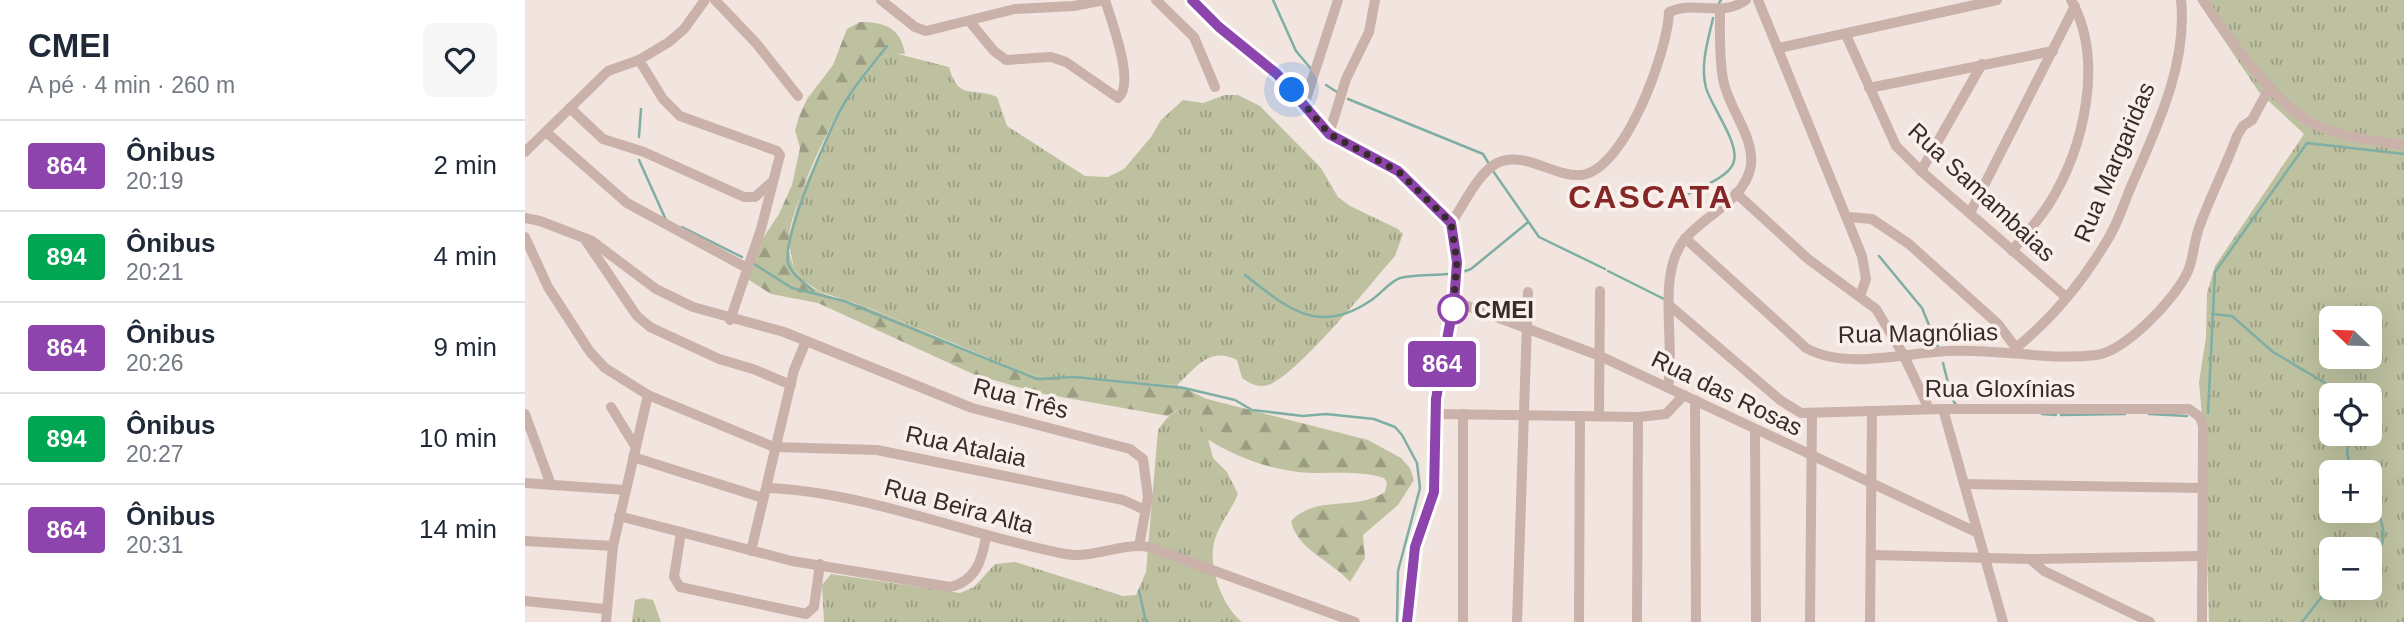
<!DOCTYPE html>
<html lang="pt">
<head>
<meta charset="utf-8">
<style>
  :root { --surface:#fff; --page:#f6f6f7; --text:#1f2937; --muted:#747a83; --line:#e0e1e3 }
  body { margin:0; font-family:Arial,sans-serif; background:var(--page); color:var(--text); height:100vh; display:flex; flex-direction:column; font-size:26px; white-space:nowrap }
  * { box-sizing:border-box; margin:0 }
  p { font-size:23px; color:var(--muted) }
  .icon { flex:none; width:38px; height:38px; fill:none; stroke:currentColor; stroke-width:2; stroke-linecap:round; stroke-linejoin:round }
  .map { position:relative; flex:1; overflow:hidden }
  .drawer { display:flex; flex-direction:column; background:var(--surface); width:525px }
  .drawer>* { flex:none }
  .badge { padding:0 14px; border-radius:5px; font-size:24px; line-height:46px }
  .needle { width:46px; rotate:293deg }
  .fabs { position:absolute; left:1794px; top:306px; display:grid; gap:14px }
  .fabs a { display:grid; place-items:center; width:63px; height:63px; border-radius:10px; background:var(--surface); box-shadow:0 7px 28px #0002; font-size:35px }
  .you { position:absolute; width:35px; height:35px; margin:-18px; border:5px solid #fff; border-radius:50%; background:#1a73e8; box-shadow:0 0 0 10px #1a73e833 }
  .map>.badge { position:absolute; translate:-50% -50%; box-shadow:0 0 0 4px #fff }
  .round { display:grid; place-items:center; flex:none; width:74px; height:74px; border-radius:10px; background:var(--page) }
  .head { display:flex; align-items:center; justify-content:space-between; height:119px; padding:0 28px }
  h1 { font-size:33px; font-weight:700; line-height:52px }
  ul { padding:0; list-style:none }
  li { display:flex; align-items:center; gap:21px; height:91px; padding:0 28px; border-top:2px solid var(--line) }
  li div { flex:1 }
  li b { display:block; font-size:26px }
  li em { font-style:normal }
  li .badge { min-width:77px; font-weight:700; text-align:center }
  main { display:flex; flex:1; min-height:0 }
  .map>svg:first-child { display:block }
</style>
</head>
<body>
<main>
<section class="drawer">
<div class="head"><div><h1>CMEI</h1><p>A pé · 4 min · 260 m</p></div><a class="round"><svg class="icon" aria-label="heart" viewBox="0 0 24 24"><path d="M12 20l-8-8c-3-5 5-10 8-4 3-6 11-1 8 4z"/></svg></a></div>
<ul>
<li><span class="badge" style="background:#8e44ad;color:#fff">864</span><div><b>Ônibus</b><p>20:19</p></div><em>2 min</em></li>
<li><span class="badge" style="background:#00a651;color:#fff">894</span><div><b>Ônibus</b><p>20:21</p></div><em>4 min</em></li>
<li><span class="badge" style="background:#8e44ad;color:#fff">864</span><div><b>Ônibus</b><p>20:26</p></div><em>9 min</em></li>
<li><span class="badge" style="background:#00a651;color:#fff">894</span><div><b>Ônibus</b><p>20:27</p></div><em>10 min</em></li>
<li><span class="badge" style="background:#8e44ad;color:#fff">864</span><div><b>Ônibus</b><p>20:31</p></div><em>14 min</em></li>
</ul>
</section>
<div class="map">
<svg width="1879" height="622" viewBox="0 0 1879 622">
  <defs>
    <pattern id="grass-tufts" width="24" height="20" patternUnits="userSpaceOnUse" patternTransform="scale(1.75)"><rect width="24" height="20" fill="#bdc19f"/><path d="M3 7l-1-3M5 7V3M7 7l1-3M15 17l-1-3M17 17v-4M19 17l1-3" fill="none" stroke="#9b9d82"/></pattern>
    <pattern id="forest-firs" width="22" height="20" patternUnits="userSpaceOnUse" patternTransform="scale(1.75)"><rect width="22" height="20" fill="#bdc19f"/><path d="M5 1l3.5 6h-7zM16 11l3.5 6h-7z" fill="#9b9d82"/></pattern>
  </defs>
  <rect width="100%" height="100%" fill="#f2e5df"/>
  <g fill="url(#grass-tufts)" fill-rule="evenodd">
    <path d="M1672,0H1879V622H1684L1679,441L1674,382L1681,337L1682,293L1690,266L1779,134L1734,92ZM1806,318H1844V357H1806ZM1806,396H1844V434H1806ZM1806,472H1844V511H1806ZM1806,550H1844V588H1806Z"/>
    <path d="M369,53L424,67C434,102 447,86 472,97L482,126L560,176L583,177L599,169L626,137L636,120L658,100L678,103L700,95H713L735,106L796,168L813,197L825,206L873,229L878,234L870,256C846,283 772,376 743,385C732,388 725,383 717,378L712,360C684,346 672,367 652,385L520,377L497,372L347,309L296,292L277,280L269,268L263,239L275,195L324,92L336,75L354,58Z"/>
    <path d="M663,407L676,412L688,458L702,472L713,494C706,511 693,525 689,543C683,568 698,607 717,622H299L297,585L306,574L435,593L449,587L470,564L490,562L598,596L611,595L621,572L633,430C642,417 648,410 663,407Z"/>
    <polygon points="118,598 128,600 136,622 107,622 110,600"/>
  </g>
  <path fill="url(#forest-firs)" d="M335,22C360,22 376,28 380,54C371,53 362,54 354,58C323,77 268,199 264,236C262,250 267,270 278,280C295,297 324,301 346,309C397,329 446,354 497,372L520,377L652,385L682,399L843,440L876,458L885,468L889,480L873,505L838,535L840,558L825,582C807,561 772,550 766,521C792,494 829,512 860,492L862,483L859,478C830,469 802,475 773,472C741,468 709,456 682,439L676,412C662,406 655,407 643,416L514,393L448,374L293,303L246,294L224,280L222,267L228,253L254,214L267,185L275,148L270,130L274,117L282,99L308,65L322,29Z"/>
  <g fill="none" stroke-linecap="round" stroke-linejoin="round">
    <g stroke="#7faea5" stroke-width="2.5">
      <polyline points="748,0 771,51 787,70"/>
      <polyline points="1194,3 1196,0"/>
      <polyline points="801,85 812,92"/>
      <polyline points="823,99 958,154 964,164"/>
      <polyline points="114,137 116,109"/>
      <polyline points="114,160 141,220"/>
      <polyline points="968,171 1014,237 1080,269"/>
      <path d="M1163,194C1175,187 1202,178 1208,164C1217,146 1187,108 1181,88C1175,64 1183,41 1188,18"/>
      <polyline points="157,227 217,257"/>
      <polyline points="1354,256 1397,308 1413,347"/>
      <polyline points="229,264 267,288 319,301 512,379 549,377 659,388 710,400 727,410 778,416 801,414 849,419 870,427 877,435 892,463 895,488 873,571 872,622"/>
      <polyline points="1083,271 1139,299"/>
      <polyline points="937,272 946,269 1002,223"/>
      <path d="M720,275C762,308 793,336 845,301C855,295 864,282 875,278C889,274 914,276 929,273"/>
      <path d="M288,291C280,283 266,274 263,263C257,238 305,126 320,102C332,82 348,64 362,46"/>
      <polyline points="1687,314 1707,316 1748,352 1822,396"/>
      <polyline points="1418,363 1427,399 1432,406"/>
      <polyline points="1683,413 1690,272 1782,143 1879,154"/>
      <polyline points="1517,414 1531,415"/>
      <polyline points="1624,414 1662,416"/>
      <polyline points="1536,415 1600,414"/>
      <polyline points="1825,434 1822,453 1827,472"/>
      <path d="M1844,498C1860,521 1866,543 1844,564"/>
      <polyline points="614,591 621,622"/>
      <polyline points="1777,622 1806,585"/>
    </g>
    <g stroke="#cab2ab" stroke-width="10">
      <polyline points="190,0 231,43 273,96"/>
      <polyline points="356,0 390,27 401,31 490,9 549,6 579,0"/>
      <polyline points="631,0 669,37 690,87"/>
      <polyline points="667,0 694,27 752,73 804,134 873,171 926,223 932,262 929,301 911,399 909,492 889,547 882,622"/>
      <polyline points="1233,0 1337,256 1341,279 1335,296"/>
      <path d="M1678,0C1701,35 1752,107 1789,124C1817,137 1849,141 1879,145"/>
      <path d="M445,22L469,51L481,60L526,57L541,62L593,98C611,84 586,20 580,0"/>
      <polyline points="1321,35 1371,146 1396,171 1541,297"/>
      <polyline points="1254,48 1472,0"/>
      <polyline points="114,60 138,99 155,116 252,151 255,155 236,229 205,320"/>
      <polyline points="1344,88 1528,51"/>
      <polyline points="779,105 813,0"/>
      <polyline points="45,108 78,139 119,152 219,197 230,197 248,181"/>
      <polyline points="21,132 102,203 222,268"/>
      <polyline points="804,134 821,79 844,32 850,0"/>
      <polyline points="0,152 83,71 114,60 144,42 159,29 180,0"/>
      <polyline points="1396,171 1457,64"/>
      <polyline points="1211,193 1283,259 1351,309 1378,354 1404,409"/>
      <polyline points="1445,213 1550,6"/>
      <polyline points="1323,217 1347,219 1384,244 1473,324 1491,348"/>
      <polyline points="0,218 15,221 67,241 131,289 168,307 259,332 447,408 605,449 618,459 623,497 614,546"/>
      <path d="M926,223C939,205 952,174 972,163C999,150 1029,177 1056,175C1100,171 1143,50 1144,12C1170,0 1196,18 1221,0"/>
      <polyline points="0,237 23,287 65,352 80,368 123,395 249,447 352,450 598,500 620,510"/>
      <path d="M1160,238L1281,348C1320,370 1379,353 1422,351C1472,348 1522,361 1571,355C1601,351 1651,298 1663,271C1669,256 1669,240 1675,225C1686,195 1701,166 1712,136L1718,126L1727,120L1745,87"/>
      <polyline points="61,241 112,316 125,327 194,359 228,369 266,385"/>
      <path d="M1487,251C1499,236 1513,221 1524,204C1559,148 1580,60 1546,0"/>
      <polyline points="929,301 1075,356 1453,533"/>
      <polyline points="1144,305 1255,400 1276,413 1418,409 1664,409 1675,417 1678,426 1677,622"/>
      <path d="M1493,353L1491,348C1525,320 1555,285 1578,247C1590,230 1597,209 1605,189C1630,131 1663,65 1656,0"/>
      <path d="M1143,387C1151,345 1131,276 1159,240C1179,215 1221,200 1226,165C1229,135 1203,108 1198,79C1194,57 1195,32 1195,10"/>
      <polyline points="1170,400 1171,622"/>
      <polyline points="86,407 110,446"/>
      <polyline points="1418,409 1478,622"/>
      <polyline points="0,414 26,485"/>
      <polyline points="911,414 1113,417 1141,414 1159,395"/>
      <polyline points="1074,416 1075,291"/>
      <polyline points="1230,430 1231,622"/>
      <polyline points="108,457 238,498"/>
      <polyline points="0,483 100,490"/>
      <polyline points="1439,484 1678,488"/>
      <path d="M243,488C341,492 442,535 540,554C569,559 597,542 624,547L830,622"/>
      <path d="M94,516L267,561L425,587C451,581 457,560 461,537"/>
      <polyline points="156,532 149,577 155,587 281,614 289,607 295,564"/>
      <polyline points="0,541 88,546"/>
      <polyline points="226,551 269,370 281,341"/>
      <polyline points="1347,555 1505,559 1677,556"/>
      <polyline points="1505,559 1519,571 1625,622"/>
      <polyline points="0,601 80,609"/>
      <polyline points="81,622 88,546 123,395"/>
      <polyline points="938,622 938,414"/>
      <polyline points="992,622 1003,292"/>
      <polyline points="1054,622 1055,416"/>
      <polyline points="1112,622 1113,417"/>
      <polyline points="1285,622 1287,413"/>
      <polyline points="1345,622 1347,411"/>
    </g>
  </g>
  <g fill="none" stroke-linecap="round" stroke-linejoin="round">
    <g stroke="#fff" stroke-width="16">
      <polyline id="line" points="667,0 694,27 752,74 804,134 873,171 926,223 932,262 929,302 911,399 909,492 890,547 882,622"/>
    </g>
    <use href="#line" stroke="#8e44ad" stroke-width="10"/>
    <polyline stroke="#382b2a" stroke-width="7" stroke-dasharray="0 12.6" points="767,90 804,134 873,171 926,223 932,262 928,309"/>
  </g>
  <circle fill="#fff" stroke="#8e44ad" stroke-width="3.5" cx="928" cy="309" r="14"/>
  <g text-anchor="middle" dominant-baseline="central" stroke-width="7" stroke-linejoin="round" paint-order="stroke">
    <g font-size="24" fill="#382b2a" stroke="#f9f0eb">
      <text transform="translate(1589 162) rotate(-67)">Rua Margaridas</text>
      <text transform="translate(1457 192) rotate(43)">Rua Samambaias</text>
      <text transform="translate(1393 333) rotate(-1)">Rua Magnólias</text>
      <text x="1475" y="388">Rua Gloxínias</text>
      <text transform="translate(1202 393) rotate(26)">Rua das Rosas</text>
      <text transform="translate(496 398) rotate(15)">Rua Três</text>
      <text transform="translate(441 446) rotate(12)">Rua Atalaia</text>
      <text transform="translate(434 506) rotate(15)">Rua Beira Alta</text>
    </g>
    <g font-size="24" font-weight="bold" fill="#382b2a" stroke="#f9f0eb" text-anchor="start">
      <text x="949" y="309">CMEI</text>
    </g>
    <g font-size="32" font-weight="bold" letter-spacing="2" fill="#842726" stroke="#f9f0eb">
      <text x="1126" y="197">CASCATA</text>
    </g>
  </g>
</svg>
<div class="fabs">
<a><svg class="needle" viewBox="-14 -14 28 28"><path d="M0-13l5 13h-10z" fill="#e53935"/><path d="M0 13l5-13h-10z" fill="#747a83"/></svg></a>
<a><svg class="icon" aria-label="locate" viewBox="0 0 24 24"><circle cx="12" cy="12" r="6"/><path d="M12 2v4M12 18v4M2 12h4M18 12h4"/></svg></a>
<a>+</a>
<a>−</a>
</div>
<div class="you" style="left:767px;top:90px"></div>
<b class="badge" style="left:917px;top:364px;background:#8e44ad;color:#fff">864</b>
</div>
</main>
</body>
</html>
